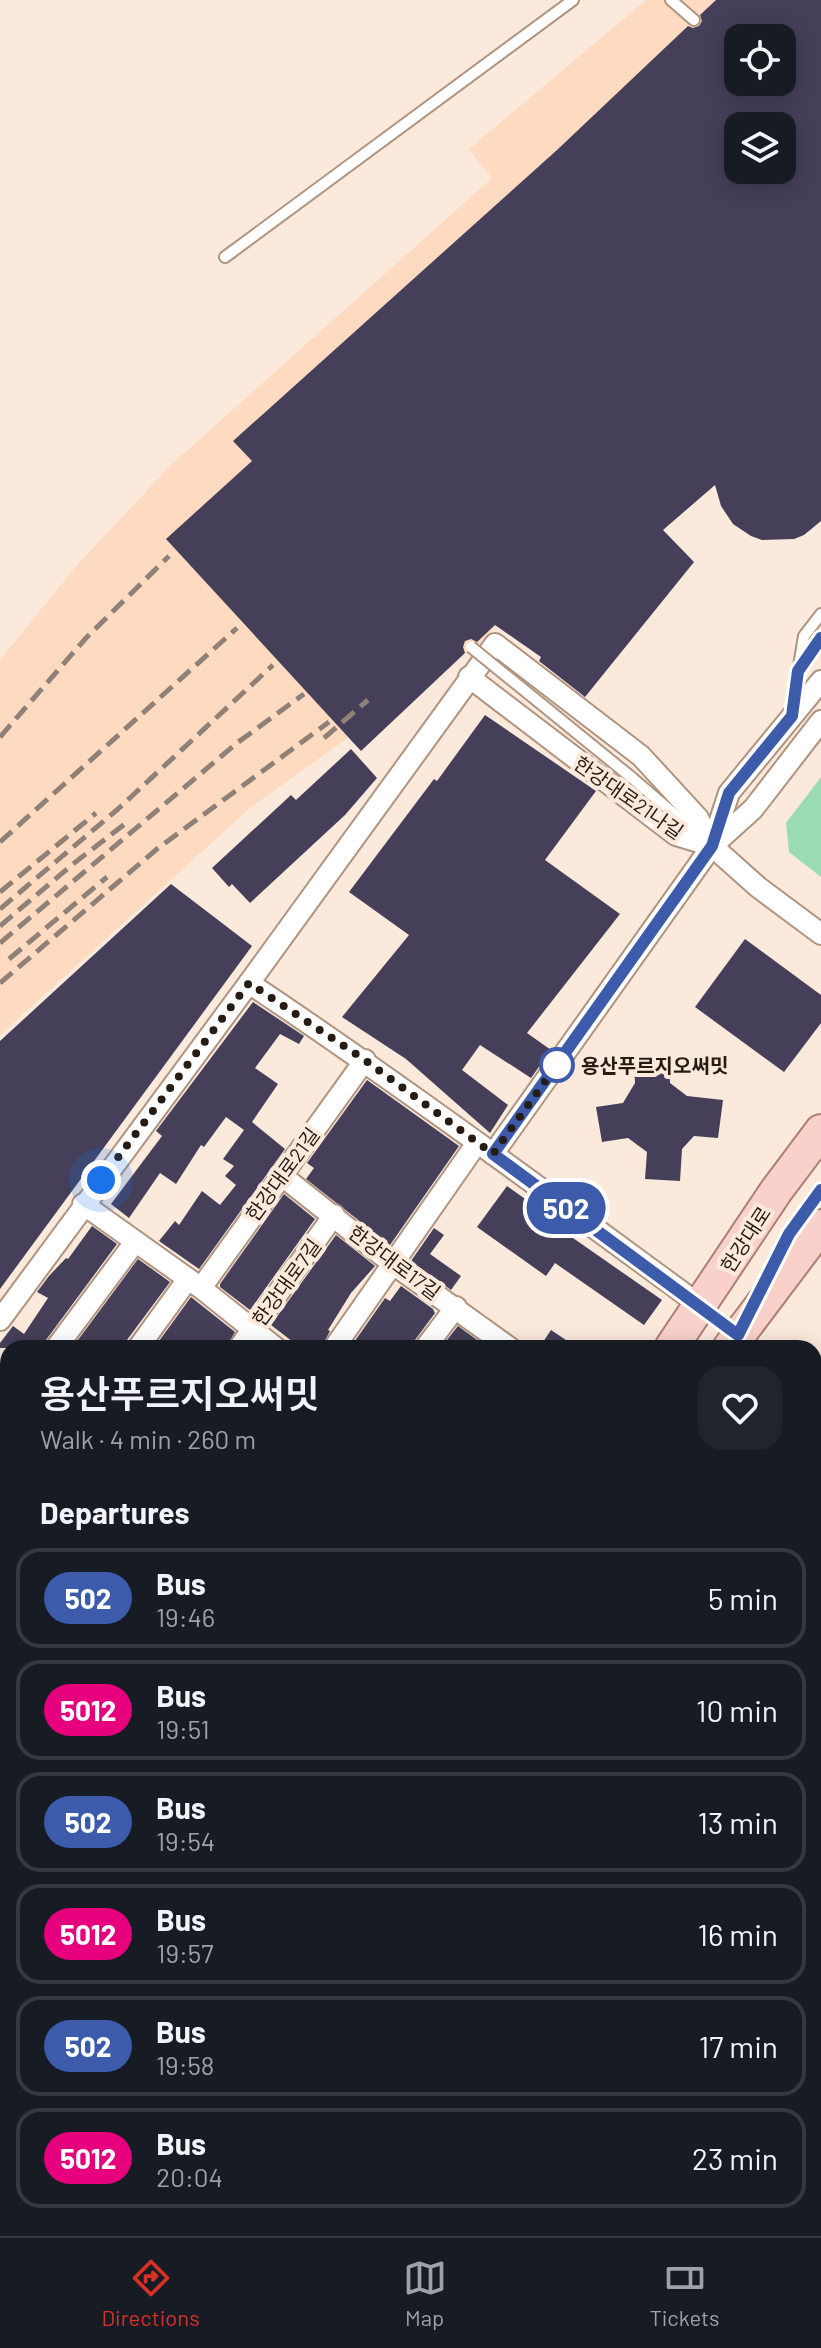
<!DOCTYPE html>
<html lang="en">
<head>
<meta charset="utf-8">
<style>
  :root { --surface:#171b24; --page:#20242c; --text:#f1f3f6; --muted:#9ea1a6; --line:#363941; --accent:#d93025 }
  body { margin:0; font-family:Barlow,"Noto Sans KR",sans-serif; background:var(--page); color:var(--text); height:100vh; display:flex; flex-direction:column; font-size:30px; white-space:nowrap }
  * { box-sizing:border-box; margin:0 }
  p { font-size:26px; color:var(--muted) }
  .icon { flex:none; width:44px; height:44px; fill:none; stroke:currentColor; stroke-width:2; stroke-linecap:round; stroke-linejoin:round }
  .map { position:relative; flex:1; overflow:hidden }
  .panel { position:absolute; left:0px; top:1340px; width:822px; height:896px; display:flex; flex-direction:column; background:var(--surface); border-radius:24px 24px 0 0; box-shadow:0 4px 20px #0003 }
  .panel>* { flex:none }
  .badge { padding:0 16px; border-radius:26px; font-size:28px; line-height:52px }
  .tools { position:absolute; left:724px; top:24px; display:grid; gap:16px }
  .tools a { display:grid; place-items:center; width:72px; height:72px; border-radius:16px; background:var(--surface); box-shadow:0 4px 20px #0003; font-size:40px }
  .you { position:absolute; width:40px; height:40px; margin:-20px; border:6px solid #fff; border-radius:50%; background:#1a73e8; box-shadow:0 0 0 12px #1a73e833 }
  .map>.badge { position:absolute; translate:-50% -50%; box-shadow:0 0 0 4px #fff }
  h2 { padding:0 40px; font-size:30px; line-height:72px }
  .round { display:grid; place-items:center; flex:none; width:84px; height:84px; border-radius:24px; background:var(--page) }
  .head { display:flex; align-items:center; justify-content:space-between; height:136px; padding:0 40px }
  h1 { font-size:38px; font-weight:600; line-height:60px }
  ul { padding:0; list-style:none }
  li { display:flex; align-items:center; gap:24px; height:100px; margin:0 16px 12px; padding:0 24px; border:4px solid var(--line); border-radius:24px }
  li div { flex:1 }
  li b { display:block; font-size:30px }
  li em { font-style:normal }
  li .badge { min-width:88px; font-weight:700; text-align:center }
  .tab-bar { display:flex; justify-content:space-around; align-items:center; height:112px; border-top:2px solid var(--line); background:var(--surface); font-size:22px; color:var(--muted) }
  .tab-bar a { display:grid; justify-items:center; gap:4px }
  .tab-bar .active { color:var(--accent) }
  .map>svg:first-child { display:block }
</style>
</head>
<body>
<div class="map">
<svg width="821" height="2236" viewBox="0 0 821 2236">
  <rect width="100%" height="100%" fill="#fbe9dc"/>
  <path fill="#fedac0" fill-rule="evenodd" d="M646,0H821V320L478,644L250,808L0,1035V660L78,564L171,465L492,178L469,149ZM738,38H782V82H738ZM738,126H782V170H738Z"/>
  <polygon fill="#9adbb6" points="821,777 821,877 789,852 786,823"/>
  <g fill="#453f59" fill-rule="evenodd">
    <path d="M716,0H821V521L804,535L794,539L762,540L751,536L733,524L721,506L715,485L663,530L694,562L585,697L539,661L541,657L495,625L477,642L471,639L465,641L463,647L465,653L361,751L166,539L252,461L233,441L557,150L688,26L693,28L699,26L702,21L700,15ZM738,38H782V82H738ZM738,126H782V170H738Z"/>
    <polygon points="485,715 596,791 545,860 620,914 527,1033 551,1050 531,1078 480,1045 462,1070 508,1105 490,1133 406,1059 342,1017 409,935 349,892 434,779 437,781"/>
    <polygon points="351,749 377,778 345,815 250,903 232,884 229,887 212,868 291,795 296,800"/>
    <polygon points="171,884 252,946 0,1289 0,1041"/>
    <polygon points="745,939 821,995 821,1023 784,1072 695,1007"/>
    <polygon points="253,1002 304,1036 299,1044 280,1034 255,1068 278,1084 252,1122 285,1149 199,1269 159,1241 175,1221 179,1225 202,1191 220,1205 236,1185 225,1176 234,1166 223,1159 244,1130 226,1117 204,1147 201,1145 176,1184 160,1173 129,1218 111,1204 162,1136 156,1131"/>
    <polygon points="669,1060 670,1083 687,1096 723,1100 718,1138 694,1136 682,1149 680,1181 645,1179 647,1152 628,1138 602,1142 596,1107 623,1103 635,1083 634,1062"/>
    <polygon points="367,1080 459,1146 390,1245 306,1179 314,1168 307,1163"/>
    <polygon points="507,1186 576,1235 573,1238 662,1300 644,1325 555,1263 546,1276 477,1227"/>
    <polygon points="284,1194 315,1219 250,1310 220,1287 220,1284"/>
    <polygon points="92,1226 117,1244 46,1340 43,1348 0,1348 0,1343 13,1326 24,1334 48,1298 37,1292 49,1276 66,1258 68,1259"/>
    <polygon points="434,1228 444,1235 430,1254 461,1276 451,1290 411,1261"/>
    <polygon points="336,1235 375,1266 351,1293 328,1330 330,1331 321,1348 301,1348 271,1325"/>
    <polygon points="138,1259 170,1282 127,1340 125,1348 72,1348"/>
    <polygon points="401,1286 433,1309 435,1313 415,1340 412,1348 350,1348 385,1298 390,1301"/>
    <polygon points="191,1297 235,1332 226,1348 154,1348"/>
    <polygon points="458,1326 488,1348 458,1348 447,1340"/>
    <polygon points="551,1330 578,1348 539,1348"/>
  </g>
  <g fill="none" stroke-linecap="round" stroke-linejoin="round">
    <g stroke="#af9480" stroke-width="14">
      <g id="lane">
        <polyline points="671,0 694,20"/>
        <polyline points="225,257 573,0"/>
        <polyline points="799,666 804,636 821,614"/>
        <polyline points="793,709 798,671 821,638"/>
        <polyline points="631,777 701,837"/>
        <polyline points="771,1269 789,1234 821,1190"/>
      </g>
    </g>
    <g stroke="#af9480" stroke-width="24">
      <g id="street">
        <polyline points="469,677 676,835 712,846"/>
        <polyline points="713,842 729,793 821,681"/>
        <path d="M249,983C403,1086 552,1197 701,1306"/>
        <polyline points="493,1154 712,846 753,809 821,721"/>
        <polyline points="281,1175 393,1264 510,1348"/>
        <polyline points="83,1204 201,1288 276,1348"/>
        <polyline points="201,1288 365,1060"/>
        <polyline points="0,1320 249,983 495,644 641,756 698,818 712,846 758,887 821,934"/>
        <polyline points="56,1348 135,1242"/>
        <polyline points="138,1348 188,1279"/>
        <polyline points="239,1348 334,1215"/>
        <polyline points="334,1348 477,1143"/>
        <polyline points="425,1348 456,1307"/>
        <polyline points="0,1422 8,1412"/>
        <polyline points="0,1493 8,1498"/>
        <polyline points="0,1536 8,1525"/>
        <polyline points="0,1679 8,1668"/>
        <polyline points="0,1806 8,1795"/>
        <polyline points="814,1826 821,1831"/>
        <polyline points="0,1842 8,1848"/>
        <polyline points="0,1977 8,1966"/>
        <polyline points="492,2228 502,2236"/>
        <polyline points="465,2236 471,2228"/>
      </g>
    </g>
    <g stroke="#ad7e73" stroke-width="36">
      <g id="primary">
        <polyline points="671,1348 776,1191 821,1131"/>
        <polyline points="729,1348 821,1226"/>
        <polyline points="814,1397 821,1402"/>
        <polyline points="19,2236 23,2228"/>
        <polyline points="87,2236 91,2228"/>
      </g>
    </g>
    <use href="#lane" stroke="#fff" stroke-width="10"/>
    <use href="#street" stroke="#fff" stroke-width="20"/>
    <use href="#primary" stroke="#fad1ca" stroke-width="32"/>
    <g stroke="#8f8177" stroke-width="5" stroke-dasharray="16 8" stroke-linecap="butt">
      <polyline points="0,737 86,638 169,556"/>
      <polyline points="324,738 368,700"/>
      <polyline points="0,842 237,628"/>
      <polyline points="0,892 96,813"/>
      <polyline points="0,909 118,809 273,665"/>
      <polyline points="0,926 73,864 130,820"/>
      <polyline points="0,943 237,743 304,694"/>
      <polyline points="9,959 107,877"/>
      <polyline points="0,983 157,849 329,722"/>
    </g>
    <g stroke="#af9480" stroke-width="14" stroke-linecap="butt">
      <polyline id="lane-bridge" points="471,647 631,777"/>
    </g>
    <use href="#lane-bridge" stroke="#fff" stroke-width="10"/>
  </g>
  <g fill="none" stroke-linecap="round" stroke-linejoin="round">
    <g stroke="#fff" stroke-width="18">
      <polyline id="line" points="821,638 798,671 792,716 729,793 712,846 493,1154 738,1335 789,1234 821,1190"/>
    </g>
    <use href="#line" stroke="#3d5bab" stroke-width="12"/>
    <polyline stroke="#261c14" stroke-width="8" stroke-dasharray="0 14.4" points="101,1180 249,983 365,1060 493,1154 564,1055 557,1065"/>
  </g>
  <circle fill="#fff" stroke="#3d5bab" stroke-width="4" cx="557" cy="1065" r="16"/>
  <g text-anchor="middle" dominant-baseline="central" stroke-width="8" stroke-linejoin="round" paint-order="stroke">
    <g font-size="20" fill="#261c14" stroke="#fbe9dc">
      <text transform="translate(629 797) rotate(35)">한강대로21나길</text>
      <text transform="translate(282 1174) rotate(-54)">한강대로21길</text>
      <text transform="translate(745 1239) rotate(-57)">한강대로</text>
      <text transform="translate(395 1262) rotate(37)">한강대로17길</text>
      <text transform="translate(286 1282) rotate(-54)">한강대로7길</text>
    </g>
    <g font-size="20" font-weight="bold" fill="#261c14" stroke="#fbe9dc" text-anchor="start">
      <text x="581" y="1065">용산푸르지오써밋</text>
    </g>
  </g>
</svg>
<div class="tools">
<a><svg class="icon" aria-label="locate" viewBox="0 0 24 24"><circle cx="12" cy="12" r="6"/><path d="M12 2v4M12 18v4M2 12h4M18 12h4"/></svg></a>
<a><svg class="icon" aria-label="layers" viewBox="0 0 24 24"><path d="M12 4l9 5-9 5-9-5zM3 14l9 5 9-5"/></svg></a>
</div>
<div class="you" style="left:101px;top:1180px"></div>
<b class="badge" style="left:566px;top:1208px;background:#3d5bab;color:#fff">502</b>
<section class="panel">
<div class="head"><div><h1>용산푸르지오써밋</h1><p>Walk · 4 min · 260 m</p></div><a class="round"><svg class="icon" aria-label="heart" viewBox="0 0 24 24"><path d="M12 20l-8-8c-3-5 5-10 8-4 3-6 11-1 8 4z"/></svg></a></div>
<h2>Departures</h2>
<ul>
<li><span class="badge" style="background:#3d5bab;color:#fff">502</span><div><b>Bus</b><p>19:46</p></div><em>5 min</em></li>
<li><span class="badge" style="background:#e6007e;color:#fff">5012</span><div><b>Bus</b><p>19:51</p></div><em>10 min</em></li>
<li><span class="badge" style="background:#3d5bab;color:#fff">502</span><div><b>Bus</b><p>19:54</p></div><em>13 min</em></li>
<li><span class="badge" style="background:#e6007e;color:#fff">5012</span><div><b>Bus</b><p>19:57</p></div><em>16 min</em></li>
<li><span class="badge" style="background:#3d5bab;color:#fff">502</span><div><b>Bus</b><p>19:58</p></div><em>17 min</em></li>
<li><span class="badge" style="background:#e6007e;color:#fff">5012</span><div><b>Bus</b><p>20:04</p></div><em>23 min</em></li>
</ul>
</section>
</div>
<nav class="tab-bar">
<a class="active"><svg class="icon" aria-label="directions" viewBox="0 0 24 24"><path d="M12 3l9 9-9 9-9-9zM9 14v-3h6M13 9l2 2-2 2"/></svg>Directions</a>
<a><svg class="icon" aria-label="map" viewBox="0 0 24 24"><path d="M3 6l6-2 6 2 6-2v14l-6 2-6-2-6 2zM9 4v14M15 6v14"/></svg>Map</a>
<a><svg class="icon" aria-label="tickets" viewBox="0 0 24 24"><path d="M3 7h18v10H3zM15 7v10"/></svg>Tickets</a>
</nav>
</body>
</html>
